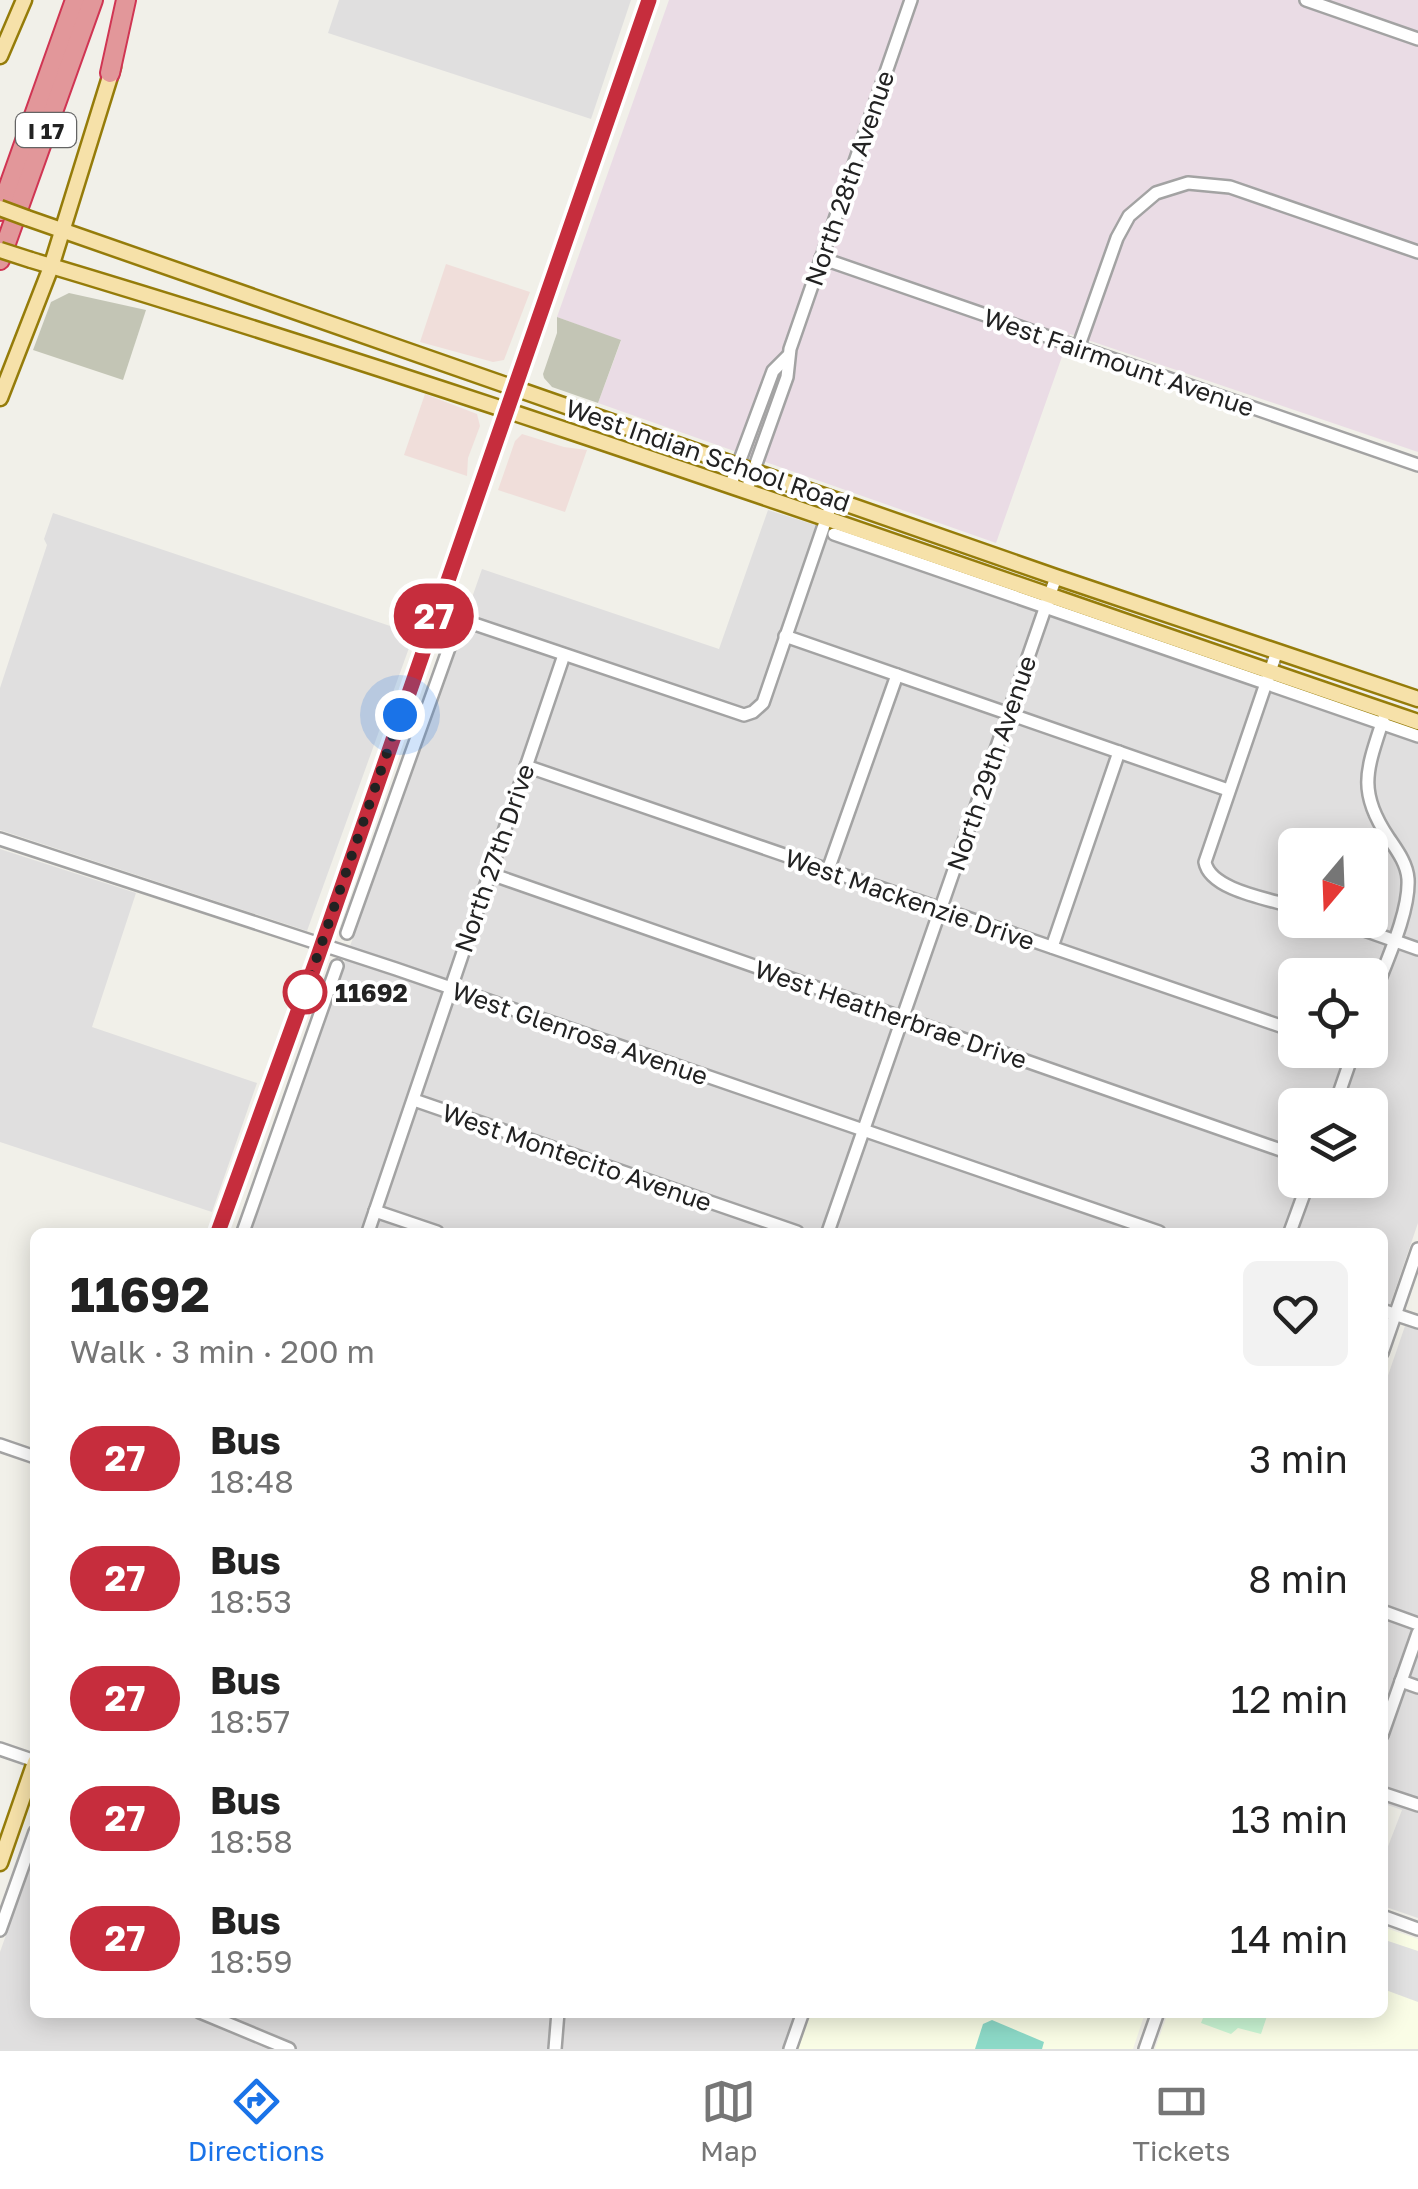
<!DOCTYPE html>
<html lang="en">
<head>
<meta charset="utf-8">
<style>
  :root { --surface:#fff; --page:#f2f2f2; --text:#222; --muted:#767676; --line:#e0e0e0; --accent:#1a73e8 }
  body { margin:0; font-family:"Golos Text",sans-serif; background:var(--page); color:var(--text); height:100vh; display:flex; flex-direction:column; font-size:38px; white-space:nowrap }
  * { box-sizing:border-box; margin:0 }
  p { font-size:32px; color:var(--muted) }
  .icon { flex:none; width:55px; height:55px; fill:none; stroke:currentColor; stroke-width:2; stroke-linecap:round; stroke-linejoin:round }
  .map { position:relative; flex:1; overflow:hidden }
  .drawer { position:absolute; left:30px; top:1228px; width:1358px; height:790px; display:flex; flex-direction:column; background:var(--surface); border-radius:15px; box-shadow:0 5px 25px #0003 }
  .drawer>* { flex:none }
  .badge { padding:0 20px; border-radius:32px; font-size:35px; line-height:65px }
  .needle { width:65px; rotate:199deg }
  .tools { position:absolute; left:1278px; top:828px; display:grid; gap:20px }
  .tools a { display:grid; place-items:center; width:110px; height:110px; border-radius:15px; background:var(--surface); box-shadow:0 5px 25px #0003; font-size:50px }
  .you { position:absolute; width:50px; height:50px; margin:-25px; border:8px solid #fff; border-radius:50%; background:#1a73e8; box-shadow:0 0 0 15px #1a73e833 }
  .map>.badge { position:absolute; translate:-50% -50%; box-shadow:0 0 0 5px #fff }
  .round { display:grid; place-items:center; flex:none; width:105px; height:105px; border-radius:15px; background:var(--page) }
  .headline { display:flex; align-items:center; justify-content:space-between; height:170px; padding:0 40px }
  h1 { font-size:48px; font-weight:700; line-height:75px }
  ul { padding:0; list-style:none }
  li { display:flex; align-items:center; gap:30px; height:120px; padding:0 40px }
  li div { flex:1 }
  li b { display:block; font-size:38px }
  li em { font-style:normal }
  li .badge { min-width:110px; font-weight:700; text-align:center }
  .tab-bar { display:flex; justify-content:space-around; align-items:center; height:140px; border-top:2px solid var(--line); background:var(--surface); font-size:28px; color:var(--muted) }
  .tab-bar a { display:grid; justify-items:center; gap:5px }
  .tab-bar .current { color:var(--accent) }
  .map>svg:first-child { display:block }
</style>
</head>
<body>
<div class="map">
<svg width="1418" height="2049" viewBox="0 0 1418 2049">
  <rect width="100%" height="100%" fill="#f1f0e9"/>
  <g fill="#e0dfdf" fill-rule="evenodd">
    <polygon points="339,0 631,0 591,119 328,33"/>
    <path d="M768,510L831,530L828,540L1418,742V1223L1383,1325L1382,1232H250L482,569L719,649ZM1295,845H1370V920H1295ZM1295,975H1370V1050H1295ZM1295,1105H1370V1180H1295Z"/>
    <polygon points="53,513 414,634 307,931 0,830 0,688 47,545 44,539"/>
    <polygon points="0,849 136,893 92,1027 257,1083 212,1212 0,1142"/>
    <polygon points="1405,1326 1418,1330 1418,1918 1383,1906 1382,1862 1402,1810 1382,1803 1382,1393"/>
    <polygon points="35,1852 35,2012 796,2013 783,2049 0,2049 0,1952"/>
  </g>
  <g fill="#f0deda">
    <polygon points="446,264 530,292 504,360 493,362 420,342"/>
    <polygon points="425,394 477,414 480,426 468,458 467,476 404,455"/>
    <polygon points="522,434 564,447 587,450 565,512 498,490 515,441"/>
  </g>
  <polygon fill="#eadce5" points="669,0 1418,0 1418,452 1070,334 996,543 598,403 621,341 557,317"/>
  <g fill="#fafde6">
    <polygon points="1383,1927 1418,1939 1418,2049 1155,2049 1168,2013 1382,2012"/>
    <polygon points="810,2013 1145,2013 1133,2049 798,2049"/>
  </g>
  <g fill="#c3c5b5">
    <polygon points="69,293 146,310 123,380 33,350 51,302"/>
    <polygon points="557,317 621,340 598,403 552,387 544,378 543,374 557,333"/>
  </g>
  <polygon fill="#cbf7d5" points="1205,2013 1205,2012 1268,2013 1261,2034 1238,2028 1231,2034 1201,2023"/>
  <polygon fill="#8ddac8" points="992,2020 1044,2042 1042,2049 975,2049 983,2024"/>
  <polygon fill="#e2e2e2" points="1382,1939 1418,1951 1418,2002 1383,1989"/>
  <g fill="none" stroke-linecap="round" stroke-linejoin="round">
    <g stroke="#a3a3a3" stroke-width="16">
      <g id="minor">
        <polyline points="1306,0 1418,39"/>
        <polyline points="821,258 1418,465"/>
        <polyline points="1078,348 1117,238 1129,216 1156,193 1188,183 1230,187 1418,252"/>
        <polyline points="731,484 773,371 788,356"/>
        <polyline points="747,489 787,377 790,349 911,0"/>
        <polyline points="834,534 1418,736"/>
        <polyline points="436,611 744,715 753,712 763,703 833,499"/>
        <polyline points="785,636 1228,790"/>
        <path d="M1277,651L1205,862C1210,890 1269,899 1295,907"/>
        <polyline points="526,766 1295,1031"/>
        <polyline points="0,839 396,969 1159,1232"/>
        <polyline points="828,870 897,675"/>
        <polyline points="488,873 1295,1155"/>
        <polyline points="1336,920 1418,949"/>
        <polyline points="347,933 459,620"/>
        <polyline points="1052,947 1119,752"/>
        <path d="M1370,1005C1382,970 1410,915 1408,879C1407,863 1396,849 1388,837C1357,791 1367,769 1383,720"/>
        <polyline points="414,1100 797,1232"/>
        <polyline points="1335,1105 1354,1050"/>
        <polyline points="375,1211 437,1232"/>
        <polyline points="243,1232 337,966"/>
        <polyline points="368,1232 564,655"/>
        <polyline points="828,1232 1056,577"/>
        <polyline points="1290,1232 1309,1180"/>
        <polyline points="1382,1310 1418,1322"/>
        <polyline points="1382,1353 1418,1249"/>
        <polyline points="0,1445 35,1457"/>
        <polyline points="1382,1611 1418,1624"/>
        <polyline points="1401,1681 1418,1687"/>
        <polyline points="1382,1735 1418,1633"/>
        <polyline points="0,1749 35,1761"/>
        <polyline points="1382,1793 1418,1805"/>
        <polyline points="1382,1916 1418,1929"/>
        <polyline points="0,1930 35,1832"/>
        <polyline points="200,2012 289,2049"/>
        <polyline points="555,2049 558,2012"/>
        <polyline points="790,2049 803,2012"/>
        <polyline points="1145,2049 1158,2012"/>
      </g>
    </g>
    <g stroke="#957c0a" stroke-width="19">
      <g id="major">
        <polyline points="0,56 24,0"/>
        <polyline points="27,218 1056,577 1418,699"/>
        <path d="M31,260C498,399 956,565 1418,722"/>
        <polyline points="0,398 51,267 113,67"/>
        <polyline points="218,1232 318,956 649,0"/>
        <polyline points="0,1863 35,1762"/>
      </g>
    </g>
    <g stroke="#d03553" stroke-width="22">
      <g id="highway">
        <polyline points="110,73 126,0"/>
        <polyline points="0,211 75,0"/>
        <polyline points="0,260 93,0"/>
      </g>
    </g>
    <use href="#minor" stroke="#fff" stroke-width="11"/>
    <use href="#major" stroke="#f6e1a9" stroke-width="14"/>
    <use href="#highway" stroke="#e2979a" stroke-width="18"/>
    <g stroke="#957c0a" stroke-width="19" stroke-linecap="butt">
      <g id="major-bridge">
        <polyline points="0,208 27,218"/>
        <polyline points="0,250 31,260"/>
      </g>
    </g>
    <use href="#major-bridge" stroke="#f6e1a9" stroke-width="14"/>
  </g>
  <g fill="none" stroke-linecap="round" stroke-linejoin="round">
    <g stroke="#fff" stroke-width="22">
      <polyline id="line" points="218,1232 318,956 649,0"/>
    </g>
    <use href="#line" stroke="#c62d3d" stroke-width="15"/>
    <polyline stroke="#222" stroke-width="10" stroke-dasharray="0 18" points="305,992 400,715"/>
  </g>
  <circle fill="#fff" stroke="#c62d3d" stroke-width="5" cx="305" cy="992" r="20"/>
  <g text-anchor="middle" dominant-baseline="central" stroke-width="8" stroke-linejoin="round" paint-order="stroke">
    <rect fill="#fff" stroke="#646464" stroke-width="2.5" x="16" y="113" width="60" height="34" rx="8"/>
    <g font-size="22" font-weight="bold" fill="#222">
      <text x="46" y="130">I 17</text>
    </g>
    <g font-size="25" fill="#222" stroke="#fff">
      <text transform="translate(849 178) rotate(-71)">North 28th Avenue</text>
      <text transform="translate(1119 362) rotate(19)">West Fairmount Avenue</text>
      <text transform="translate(708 455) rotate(19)">West Indian School Road</text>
      <text transform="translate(991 763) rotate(-71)">North 29th Avenue</text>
      <text transform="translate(494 858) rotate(-71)">North 27th Drive</text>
      <text transform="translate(910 899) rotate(19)">West Mackenzie Drive</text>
      <text transform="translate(891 1014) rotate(19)">West Heatherbrae Drive</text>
      <text transform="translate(580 1033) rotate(19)">West Glenrosa Avenue</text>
      <text transform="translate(577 1157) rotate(19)">West Montecito Avenue</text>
    </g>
    <g font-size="25" font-weight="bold" fill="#222" stroke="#fff" text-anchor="start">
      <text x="335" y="992">11692</text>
    </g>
  </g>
</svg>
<div class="tools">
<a><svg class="needle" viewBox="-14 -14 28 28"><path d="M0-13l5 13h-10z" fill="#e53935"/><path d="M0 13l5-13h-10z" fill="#767676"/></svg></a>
<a><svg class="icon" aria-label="locate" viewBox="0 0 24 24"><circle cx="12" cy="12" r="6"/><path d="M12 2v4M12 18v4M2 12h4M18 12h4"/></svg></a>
<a><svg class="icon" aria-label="layers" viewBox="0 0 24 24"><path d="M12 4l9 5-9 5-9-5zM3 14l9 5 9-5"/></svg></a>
</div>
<div class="you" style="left:400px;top:715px"></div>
<b class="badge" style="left:434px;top:616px;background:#c62d3d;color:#fff">27</b>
<section class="drawer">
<div class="headline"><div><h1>11692</h1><p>Walk · 3 min · 200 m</p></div><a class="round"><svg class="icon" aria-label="heart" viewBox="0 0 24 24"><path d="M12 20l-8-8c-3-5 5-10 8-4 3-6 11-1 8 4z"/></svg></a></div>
<ul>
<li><span class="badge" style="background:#c62d3d;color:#fff">27</span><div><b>Bus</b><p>18:48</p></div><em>3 min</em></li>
<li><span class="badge" style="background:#c62d3d;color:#fff">27</span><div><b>Bus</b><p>18:53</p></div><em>8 min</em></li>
<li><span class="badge" style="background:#c62d3d;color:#fff">27</span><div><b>Bus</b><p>18:57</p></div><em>12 min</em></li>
<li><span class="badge" style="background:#c62d3d;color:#fff">27</span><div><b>Bus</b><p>18:58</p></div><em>13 min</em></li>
<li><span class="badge" style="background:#c62d3d;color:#fff">27</span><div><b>Bus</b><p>18:59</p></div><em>14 min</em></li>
</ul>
</section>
</div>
<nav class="tab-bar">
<a class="current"><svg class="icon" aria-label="directions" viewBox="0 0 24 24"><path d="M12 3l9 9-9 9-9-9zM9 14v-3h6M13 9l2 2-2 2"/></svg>Directions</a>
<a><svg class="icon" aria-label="map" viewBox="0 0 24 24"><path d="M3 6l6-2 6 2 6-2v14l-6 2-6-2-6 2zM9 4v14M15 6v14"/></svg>Map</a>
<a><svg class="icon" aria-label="tickets" viewBox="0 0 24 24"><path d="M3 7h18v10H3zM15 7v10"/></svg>Tickets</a>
</nav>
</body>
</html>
